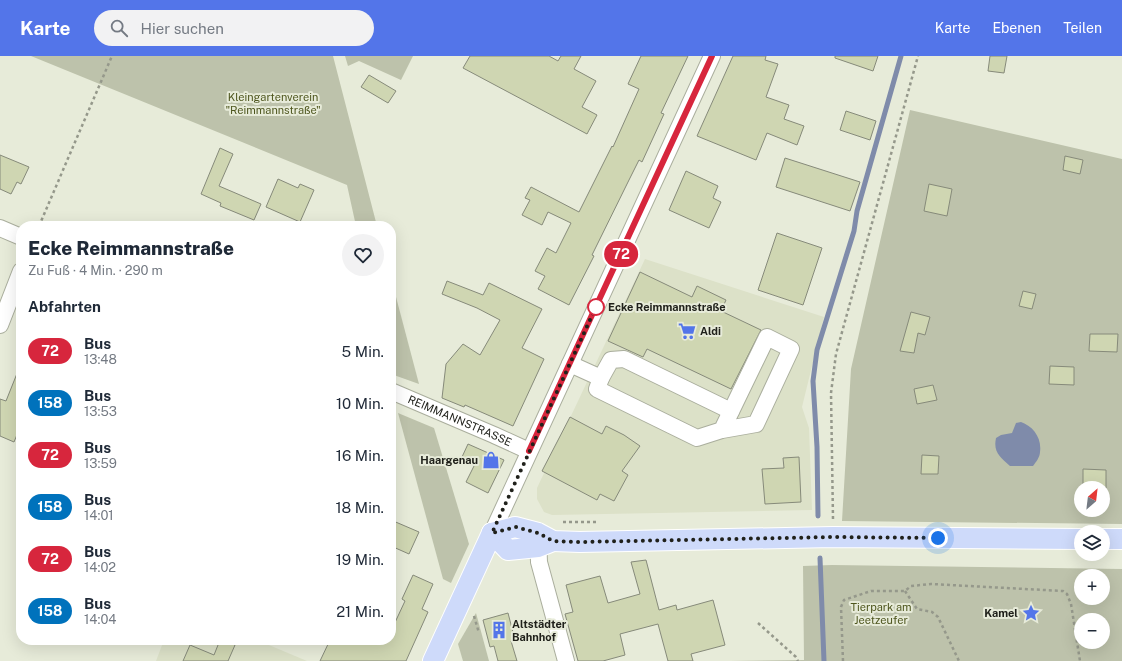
<!DOCTYPE html>
<html lang="de">
<head>
<meta charset="utf-8">
<style>
  :root { --surface:#fff; --page:#f2f2f3; --text:#1f2937; --muted:#747a83; --accent:#5375e9 }
  body { margin:0; font-family:"Public Sans",sans-serif; background:var(--page); color:var(--text); height:100vh; display:flex; flex-direction:column; font-size:15px; white-space:nowrap }
  * { box-sizing:border-box; margin:0 }
  p { font-size:13px; color:var(--muted) }
  .icon { flex:none; width:22px; height:22px; fill:none; stroke:currentColor; stroke-width:2; stroke-linecap:round; stroke-linejoin:round }
  .map { position:relative; flex:1; overflow:hidden }
  .drawer { position:absolute; left:16px; top:165px; width:380px; height:424px; display:flex; flex-direction:column; background:var(--surface); border-radius:16px; box-shadow:0 4px 16px #0002 }
  .drawer>* { flex:none }
  .badge { padding:0 8px; border-radius:13px; font-size:14px; line-height:26px }
  .needle { width:26px; rotate:28deg }
  .fabs { position:absolute; left:1074px; top:425px; display:grid; gap:8px }
  .fabs a { display:grid; place-items:center; width:36px; height:36px; border-radius:50%; background:var(--surface); box-shadow:0 4px 16px #0002; font-size:20px }
  .you { position:absolute; width:20px; height:20px; margin:-10px; border:3px solid #fff; border-radius:50%; background:#1a73e8; box-shadow:0 0 0 6px #1a73e833 }
  .map>.badge { position:absolute; translate:-50% -50%; box-shadow:0 0 0 2px #fff }
  h2 { padding:0 12px; font-size:15px; line-height:36px }
  .round { display:grid; place-items:center; flex:none; width:42px; height:42px; border-radius:21px; background:var(--page) }
  .head { display:flex; align-items:center; justify-content:space-between; height:68px; padding:0 12px }
  h1 { font-size:19px; font-weight:800; line-height:30px }
  ul { padding:0; list-style:none }
  li { display:flex; align-items:center; gap:12px; height:52px; padding:0 12px }
  li div { flex:1 }
  li b { display:block; font-size:15px }
  li em { font-style:normal }
  li .badge { min-width:44px; font-weight:700; text-align:center }
  header { display:flex; align-items:center; gap:24px; box-sizing:border-box; height:56px; padding:0 20px; background:var(--accent); color:#fff }
  header strong { font-size:19px }
  nav { display:flex; gap:22px; margin-inline-start:auto; font-size:14px }
  .search { width:280px; height:36px; background:var(--page); display:flex; align-items:center; gap:10px; box-sizing:border-box; padding:0 14px; border-radius:22px; color:var(--muted); font-size:15px }
  .map>svg:first-child { display:block }
</style>
</head>
<body>
<header>
<strong>Karte</strong>
<div class="search"><svg class="icon" aria-label="search" viewBox="0 0 24 24"><circle cx="10" cy="10" r="6"/><path d="M15 15l6 6"/></svg>Hier suchen</div>
<nav><a>Karte</a><a>Ebenen</a><a>Teilen</a></nav>
</header>
<div class="map">
<svg width="1122" height="605" viewBox="0 0 1122 605">
  <rect width="100%" height="100%" fill="#e7ebd9"/>
  <g fill="#dce1c8">
    <polygon points="645,203 824,261 802,351 809,372 812,454 552,459 544,456 537,443 537,432"/>
    <polygon points="164,584 257,584 307,605 156,605"/>
  </g>
  <g fill="#bdc2ab" fill-rule="evenodd">
    <polygon points="31,0 333,0 377,170 356,170 347,129"/>
    <polygon points="345,0 413,0 401,24 359,5 348,10"/>
    <path d="M910,54L1122,103V468L842,465L851,313ZM1081,432H1103V454H1081Z"/>
    <polygon points="391,222 419,328 391,318"/>
    <polygon points="398,357 434,372 469,488 451,527 443,523"/>
    <path d="M832,509L1122,513V605H730L804,604L803,510ZM1081,520H1103V542H1081ZM1081,564H1103V586H1081Z"/>
    <polygon points="476,557 489,605 463,605 458,588"/>
  </g>
  <path fill="#7f8baa" d="M1021,366C1033,370 1042,382 1040,396C1040,401 1036,406 1033,410H1010C1000,401 993,396 996,382L1001,379L1012,377L1016,367Z"/>
  <g fill="none" stroke-linecap="round" stroke-linejoin="round">
    <g stroke="#7f8baa" stroke-width="5">
      <polyline points="818,460 817,391 813,325 817,294 854,175 857,155 901,0"/>
      <polyline points="820,502 824,605"/>
    </g>
  </g>
  <g fill="#cfd6b2" stroke="#868a7a">
    <polygon points="470,0 549,0 558,5 561,0 581,0 574,13 596,25 582,51 597,59 587,78 463,12"/>
    <polygon points="641,0 688,0 661,57 664,58 642,106 639,104 629,124 592,199 594,200 569,249 538,233 545,220 535,215 547,192 556,197 571,167 548,156 542,169 522,159 530,144 525,142 531,131 579,156 612,90 613,91 639,33 628,28"/>
    <polygon points="733,0 766,0 765,4 778,8 766,41 789,49 784,63 804,70 797,89 767,77 756,104 697,80"/>
    <polygon points="835,0 878,0 873,15 835,2"/>
    <polygon points="990,0 1007,0 1004,17 988,15"/>
    <polygon points="369,19 396,35 388,47 361,31"/>
    <polygon points="846,55 876,65 870,84 840,74"/>
    <polygon points="220,92 233,98 219,130 261,148 254,164 220,150 221,147 201,138"/>
    <polygon points="0,99 29,111 21,128 17,126 11,138 0,133"/>
    <polygon points="1065,100 1083,104 1080,118 1063,114"/>
    <polygon points="785,102 860,126 850,155 776,131"/>
    <polygon points="686,115 718,130 713,142 721,146 709,172 669,154"/>
    <polygon points="278,123 298,132 300,128 314,134 300,166 266,151"/>
    <polygon points="929,128 952,133 947,160 924,155"/>
    <polygon points="777,177 822,192 803,249 758,234"/>
    <polygon points="640,216 692,241 697,230 726,244 721,255 761,274 731,333 647,293 643,301 608,285"/>
    <polygon points="447,225 483,239 489,227 542,253 522,292 544,303 513,370 465,349 464,351 442,342 446,308 463,288 480,299 500,264 477,252 442,238"/>
    <polygon points="1023,235 1036,238 1032,253 1019,250"/>
    <polygon points="911,256 930,261 925,279 918,277 914,297 900,295"/>
    <polygon points="1090,278 1118,278 1117,296 1089,295"/>
    <polygon points="20,310 21,369 14,386 0,380 0,343 6,345"/>
    <polygon points="1050,310 1074,311 1074,329 1049,328"/>
    <polygon points="933,329 937,344 917,348 914,333"/>
    <polygon points="570,361 602,378 606,370 624,379 640,390 622,415 628,419 614,445 600,438 597,444 542,415"/>
    <polygon points="468,388 504,404 488,437 466,426 475,408 462,401"/>
    <polygon points="922,399 939,400 938,418 921,418"/>
    <polygon points="799,401 801,446 765,448 762,413 784,412 783,402"/>
    <polygon points="1083,413 1106,414 1106,432 1083,432"/>
    <polygon points="391,464 419,476 409,498 391,490"/>
    <polygon points="646,504 659,554 676,549 677,554 713,544 725,589 691,598 693,605 668,605 658,568 620,578 625,599 603,605 578,605 565,558 573,556 566,529 600,520 608,547 640,538 631,506"/>
    <polygon points="413,519 433,528 422,553 428,556 406,605 320,605 330,584 391,584 391,575 405,545 402,543"/>
    <polygon points="508,557 515,584 511,585 517,605 498,605 494,590 490,591 483,564"/>
    <polygon points="220,584 235,589 228,605 183,605 190,589 214,599"/>
  </g>
  <g fill="none" stroke-linecap="round" stroke-linejoin="round">
    <g stroke="#aaae9d" stroke-width="18">
      <g id="minor">
        <polyline points="0,172 21,181"/>
        <polyline points="0,269 21,215"/>
        <polyline points="570,308 601,322 597,333 697,382 722,374 756,368 791,293 767,281 722,374"/>
        <polyline points="601,322 611,304 624,303 731,355"/>
        <path id="s1" d="M391,335L494,379L529,395"/>
        <polyline points="492,477 712,0"/>
        <polyline points="538,480 539,506 566,605"/>
      </g>
    </g>
    <g stroke="#fff" stroke-width="22">
      <g id="major">
        <polyline points="492,477 515,471 538,477 553,485 580,486 833,481 1081,483"/>
        <polyline points="492,477 508,494 538,491 553,485"/>
        <polyline points="1103,483 1122,483"/>
        <polyline points="433,605 492,477"/>
      </g>
    </g>
    <g stroke="#95988b" stroke-width="2.5" stroke-dasharray="3 3" stroke-linecap="butt">
      <polyline points="39,170 112,0"/>
      <polyline points="833,463 831,337 836,298 918,0"/>
      <polyline points="563,466 598,466"/>
      <polyline points="905,535 917,553 932,556 938,561 959,605"/>
      <polyline points="474,560 479,577"/>
      <polyline points="758,567 796,601 798,605"/>
      <polyline points="843,605 841,551 844,544 871,535 905,535 911,530 931,528 1063,535 1067,538 1071,548 1080,605"/>
    </g>
    <use href="#minor" stroke="#fff" stroke-width="16"/>
    <use href="#major" stroke="#cedafa" stroke-width="20"/>
  </g>
  <g fill="none" stroke-linecap="round" stroke-linejoin="round">
    <g stroke="#fff" stroke-width="9">
      <polyline id="line" points="529,395 712,0"/>
    </g>
    <use href="#line" stroke="#d7263d" stroke-width="6"/>
    <polyline stroke="#20211b" stroke-width="4" stroke-dasharray="0 7.2" points="596,251 492,477 516,471 538,477 553,485 580,486 833,481 938,482"/>
  </g>
  <defs>
    <g id="supermarket-bare" transform="scale(1.38)"><path d="M-6-5.5h2.5l.6 2H6L4.5 2H-2.5L-4.4-4H-6ZM-1.5 3.2a1.3 1.3 0 1 0 .1 0ZM3 3.2a1.3 1.3 0 1 0 .1 0Z" fill="#5375e9" stroke="#e7ebd9" stroke-width="2.5" paint-order="stroke"/></g>
    <g id="shop-bare" transform="scale(1.38)"><path d="M-5-2.5h2.3a2.7 3.5 0 0 1 5.4 0H5L5.5 6h-11ZM-1.5-2.5h3a1.5 2.3 0 0 0-3 0Z" fill="#5375e9" stroke="#e7ebd9" stroke-width="2.5" paint-order="stroke"/></g>
    <g id="sight-bare" transform="scale(1.38)"><path d="M0-6L1.8-2.2L6-1.7L2.9 1.2L3.7 5.4L0 3.3L-3.7 5.4L-2.9 1.2L-6-1.7L-1.8-2.2Z" fill="#5375e9" stroke="#e7ebd9" stroke-width="2.5" paint-order="stroke"/></g>
    <g id="building-bare" transform="scale(1.38)"><path d="M-4-6H4V6H1V3H-1V6H-4ZM-2.5-4.3h1.7v1.8h-1.7ZM.8-4.3h1.7v1.8H.8ZM-2.5-1h1.7V.8h-1.7ZM.8-1h1.7V.8H.8Z" fill="#5375e9" stroke="#e7ebd9" stroke-width="2.5" paint-order="stroke"/></g>
  </defs>
  <g fill-rule="evenodd">
    <use href="#supermarket-bare" x="687" y="275"/>
    <use href="#shop-bare" x="491" y="404"/>
    <use href="#sight-bare" x="1031" y="557"/>
    <use href="#building-bare" x="499" y="574"/>
  </g>
  <circle fill="#fff" stroke="#d7263d" stroke-width="2" cx="596" cy="251" r="8"/>
  <g text-anchor="middle" dominant-baseline="central" stroke-width="4" stroke-linejoin="round" paint-order="stroke">
    <g font-size="11" fill="#4e561e" stroke="#e7ebd9">
      <text x="273" y="41">Kleingartenverein<tspan x="273" dy="13">"Reimmannstraße"</tspan></text>
      <text x="881" y="551">Tierpark am<tspan x="881" dy="13">Jeetzeufer</tspan></text>
    </g>
    <g font-size="11" font-weight="bold" fill="#20211b" stroke="#e7ebd9" text-anchor="start">
      <text x="608" y="251">Ecke Reimmannstraße</text>
    </g>
    <g font-size="11" font-weight="bold" fill="#20211b" stroke="#e7ebd9" text-anchor="start">
      <text x="700" y="275">Aldi</text>
      <text x="478" y="404" text-anchor="end">Haargenau</text>
      <text x="1018" y="557" text-anchor="end">Kamel</text>
      <text x="512" y="568">Altstädter<tspan x="512" dy="13">Bahnhof</tspan></text>
    </g>
    <g font-size="11" fill="#20211b" stroke="#e7ebd9">
      <text stroke="none"><textPath href="#s1" startOffset="75">REIMMANNSTRASSE</textPath></text>
    </g>
  </g>
</svg>
<div class="fabs">
<a><svg class="needle" viewBox="-14 -14 28 28"><path d="M0-13l5 13h-10z" fill="#e53935"/><path d="M0 13l5-13h-10z" fill="#747a83"/></svg></a>
<a><svg class="icon" aria-label="layers" viewBox="0 0 24 24"><path d="M12 4l9 5-9 5-9-5zM3 14l9 5 9-5"/></svg></a>
<a>+</a>
<a>−</a>
</div>
<div class="you" style="left:938px;top:482px"></div>
<b class="badge" style="left:621px;top:198px;background:#d7263d;color:#fff">72</b>
<section class="drawer">
<div class="head"><div><h1>Ecke Reimmannstraße</h1><p>Zu Fuß · 4 Min. · 290 m</p></div><a class="round"><svg class="icon" aria-label="heart" viewBox="0 0 24 24"><path d="M12 20l-8-8c-3-5 5-10 8-4 3-6 11-1 8 4z"/></svg></a></div>
<h2>Abfahrten</h2>
<ul>
<li><span class="badge" style="background:#d7263d;color:#fff">72</span><div><b>Bus</b><p>13:48</p></div><em>5 Min.</em></li>
<li><span class="badge" style="background:#0072bc;color:#fff">158</span><div><b>Bus</b><p>13:53</p></div><em>10 Min.</em></li>
<li><span class="badge" style="background:#d7263d;color:#fff">72</span><div><b>Bus</b><p>13:59</p></div><em>16 Min.</em></li>
<li><span class="badge" style="background:#0072bc;color:#fff">158</span><div><b>Bus</b><p>14:01</p></div><em>18 Min.</em></li>
<li><span class="badge" style="background:#d7263d;color:#fff">72</span><div><b>Bus</b><p>14:02</p></div><em>19 Min.</em></li>
<li><span class="badge" style="background:#0072bc;color:#fff">158</span><div><b>Bus</b><p>14:04</p></div><em>21 Min.</em></li>
</ul>
</section>
</div>
</body>
</html>
